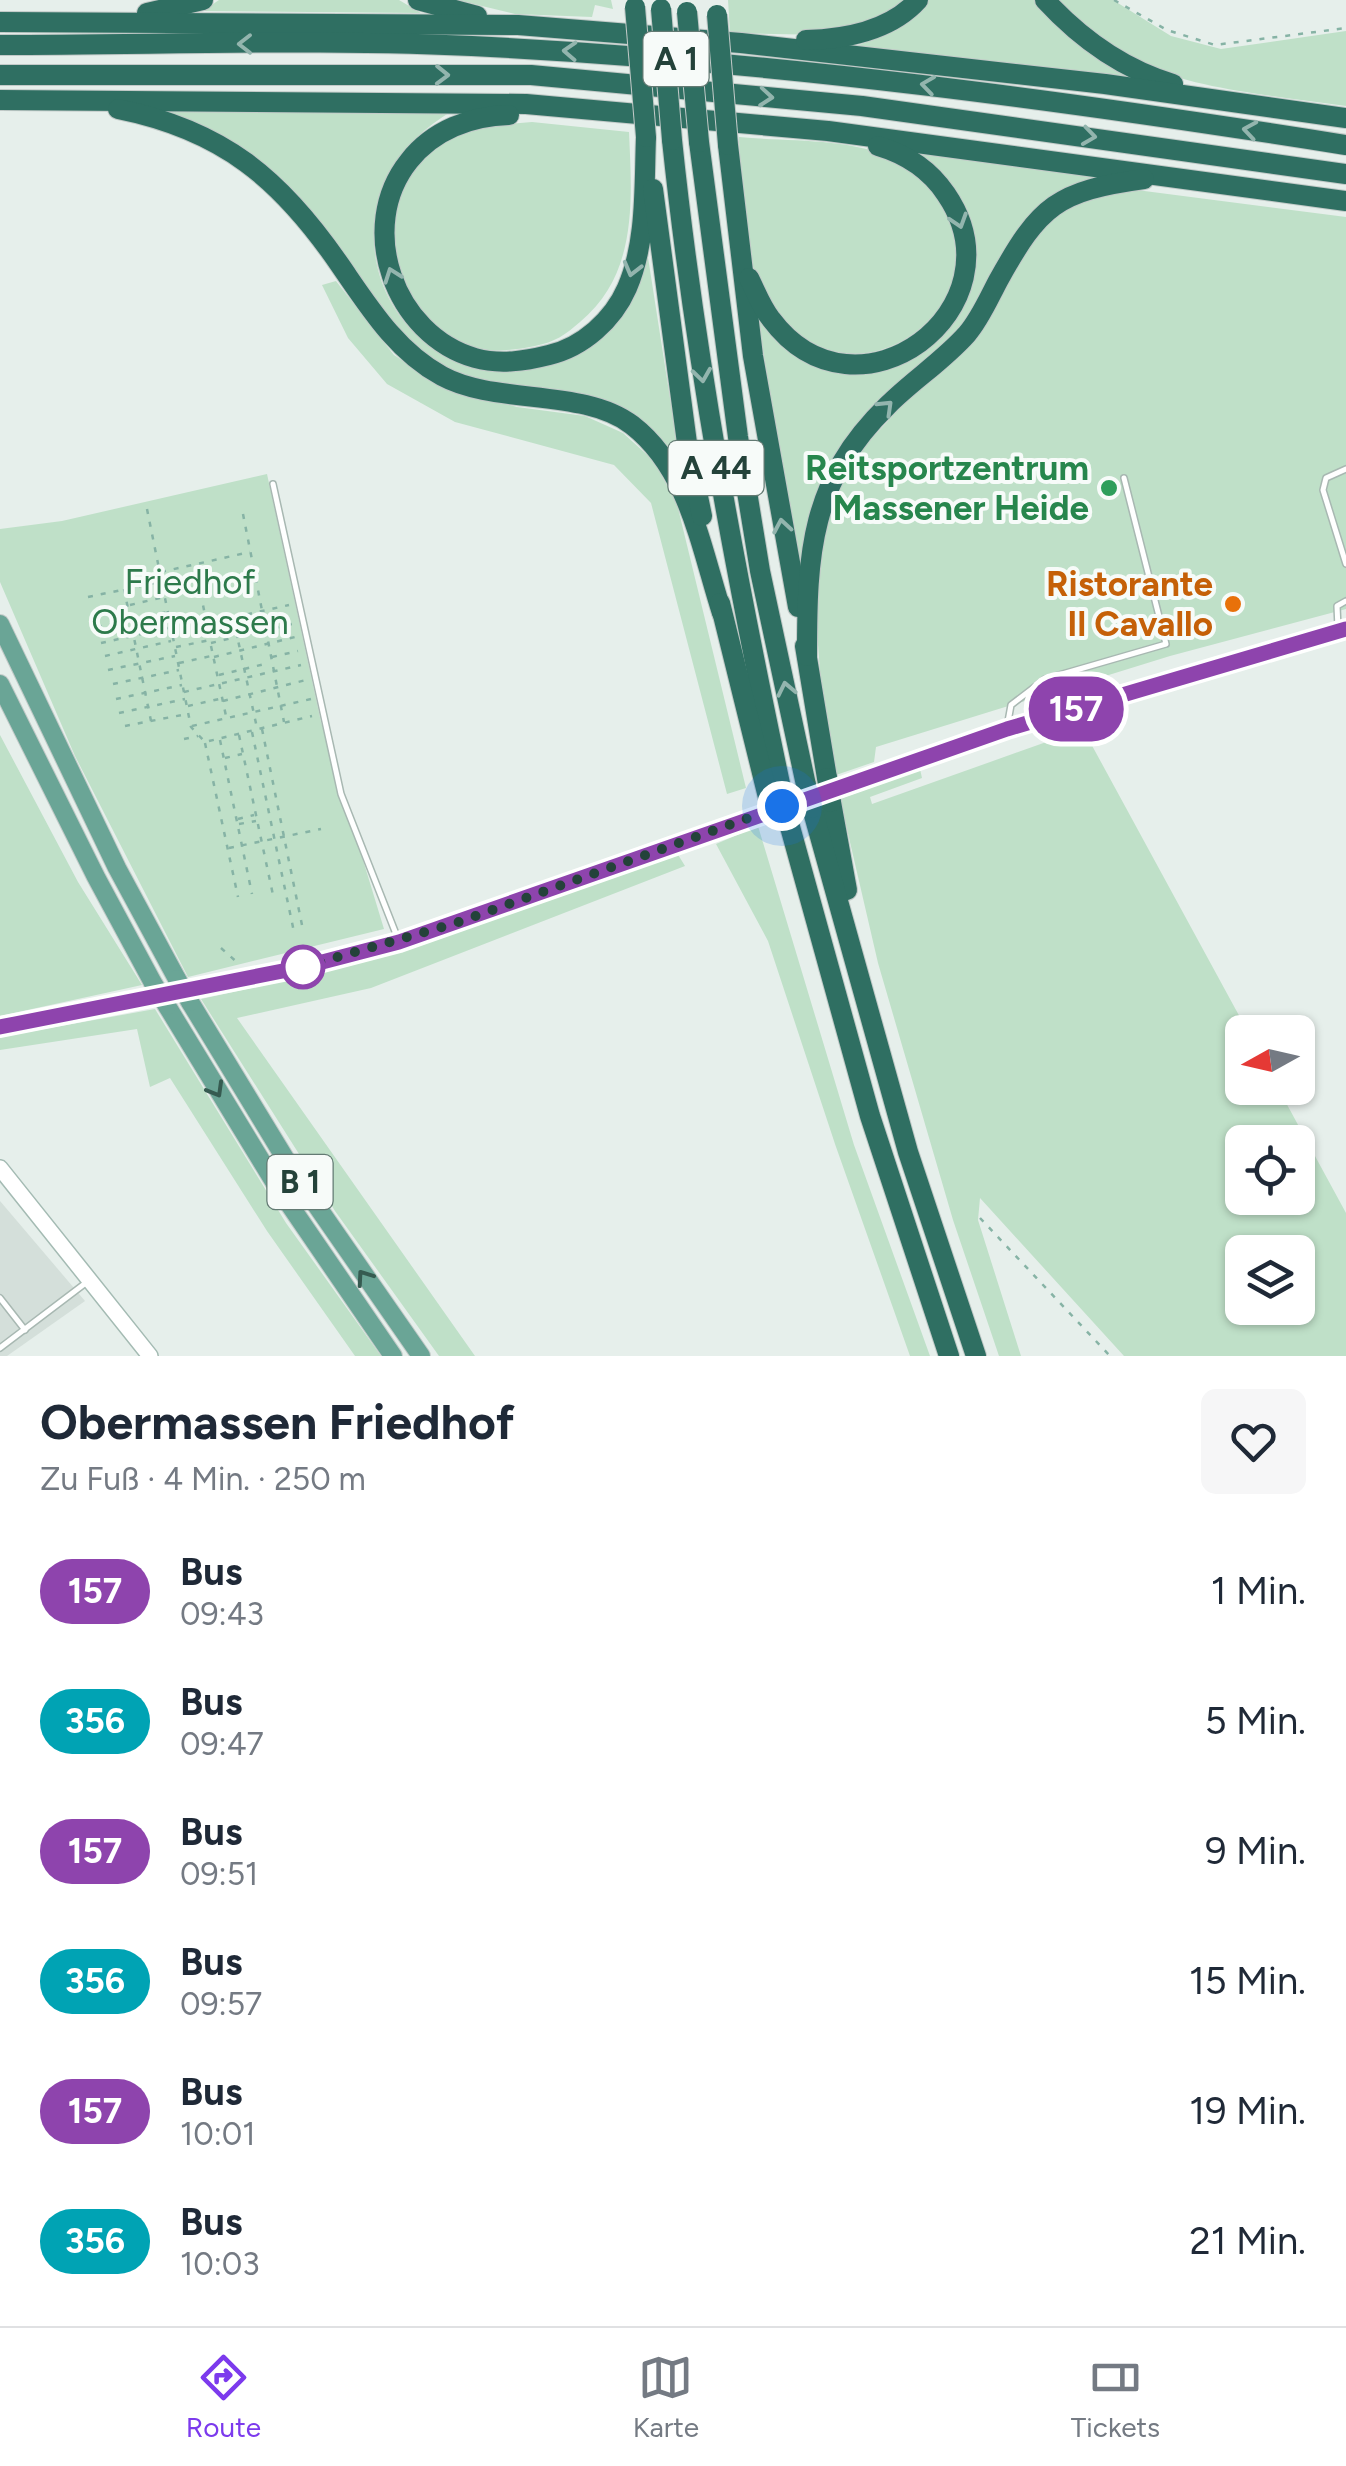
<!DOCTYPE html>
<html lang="de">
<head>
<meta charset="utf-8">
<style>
  :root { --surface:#fff; --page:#f6f6f7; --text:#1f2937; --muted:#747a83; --line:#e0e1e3; --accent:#7c3aed }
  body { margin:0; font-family:Figtree,sans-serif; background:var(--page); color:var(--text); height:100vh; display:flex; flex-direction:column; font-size:38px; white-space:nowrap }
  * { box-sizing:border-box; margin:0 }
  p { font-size:32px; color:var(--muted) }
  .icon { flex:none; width:55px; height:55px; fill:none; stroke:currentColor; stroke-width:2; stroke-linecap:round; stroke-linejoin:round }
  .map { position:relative; height:1356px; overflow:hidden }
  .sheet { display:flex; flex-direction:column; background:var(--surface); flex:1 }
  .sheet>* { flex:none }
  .badge { padding:0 20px; border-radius:32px; font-size:35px; line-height:65px }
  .needle { width:65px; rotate:262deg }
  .fabs { position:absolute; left:1225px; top:1015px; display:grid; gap:20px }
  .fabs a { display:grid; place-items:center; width:90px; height:90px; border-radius:15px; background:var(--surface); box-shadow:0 2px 8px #0004; font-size:50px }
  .you { position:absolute; width:50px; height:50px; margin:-25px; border:8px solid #fff; border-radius:50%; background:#1a73e8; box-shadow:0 0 0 15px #1a73e833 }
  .map>.badge { position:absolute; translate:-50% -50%; box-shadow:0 0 0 5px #fff }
  .round { display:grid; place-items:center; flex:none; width:105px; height:105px; border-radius:15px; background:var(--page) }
  .overview { display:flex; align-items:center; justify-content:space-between; height:170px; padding:0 40px }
  h1 { font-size:48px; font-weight:700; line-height:75px }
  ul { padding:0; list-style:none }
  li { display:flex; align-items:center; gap:30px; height:130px; padding:0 40px }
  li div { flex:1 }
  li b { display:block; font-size:38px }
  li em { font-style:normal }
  li .badge { min-width:110px; font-weight:700; text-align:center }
  .tabs { display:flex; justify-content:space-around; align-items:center; height:140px; border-top:2px solid var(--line); background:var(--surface); font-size:28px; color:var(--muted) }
  .tabs a { display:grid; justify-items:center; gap:5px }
  .tabs .selected { color:var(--accent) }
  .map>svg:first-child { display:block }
</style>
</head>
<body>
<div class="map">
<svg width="1346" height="1356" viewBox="0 0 1346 1356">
  <rect width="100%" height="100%" fill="#e6efeb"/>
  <polygon fill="#d4dfda" points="0,1201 85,1301 7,1356 0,1356"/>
  <g fill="#bfe0c8" fill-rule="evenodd">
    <polygon points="219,0 399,0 421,13 203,11"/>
    <polygon points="457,0 611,0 613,9 595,5 592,17 515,14"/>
    <polygon points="728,0 912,0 897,11 824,35 730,33"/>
    <path d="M929,0H1038L1145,85L856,46C884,36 909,23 929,0Z"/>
    <path d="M1054,0H1113L1171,36L1221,49L1346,31V106C1281,96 1201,91 1141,64C1108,49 1081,23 1054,0Z"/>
    <path d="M147,107L452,111C304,198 384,401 545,365C563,361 593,347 604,332C622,309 633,277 647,251L682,475L646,428L468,378L429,359L401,337L299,200Z"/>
    <path d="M532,122L629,132C632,200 638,274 580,322C565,335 555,342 535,346C511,351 482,354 460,342C383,300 366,193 443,141C468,124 503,125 532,122Z"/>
    <path d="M739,137C790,142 850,137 897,160C917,170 927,185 940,202C1004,290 877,405 793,329C776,313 762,296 755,273C742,230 740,182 739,137Z"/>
    <polygon points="898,148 1106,176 1071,187 967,325 863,425 802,561 795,562 758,317 839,369 950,322 963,211"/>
    <polygon points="1129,189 1346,217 1346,609 1170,656 876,747 874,762 836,775 821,685 815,604 829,510 856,456 907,400 964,352 1001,297 1026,248 1057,213 1082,199"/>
    <polygon points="336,281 394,355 446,388 517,407 585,416 623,433 654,461 677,504 746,788 727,794 651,503 614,465 455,422 387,384 348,338 322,285"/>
    <polygon points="267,474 321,722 384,929 188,977 75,756 0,582 0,529 62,521"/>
    <path d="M1083,729L1248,1032H1242V1088H1278L1346,1213V1356H1124L980,1198L978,1220L1021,1356H999L953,1220L878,963L840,799L920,769L922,778L870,797L872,804ZM1242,1142H1298V1198H1242ZM1242,1252H1298V1308H1242Z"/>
    <polygon points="0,735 78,882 142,985 0,1016"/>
    <polygon points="758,826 854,1145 930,1356 910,1356 835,1144 768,941 716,844"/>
    <polygon points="677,853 685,866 371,988 237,1018 475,1356 439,1356 335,1211 201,999 320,973 437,938"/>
    <polygon points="155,1009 286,1223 381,1356 355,1356 267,1231 170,1078 150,1087 137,1029 0,1050 0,1037"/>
  </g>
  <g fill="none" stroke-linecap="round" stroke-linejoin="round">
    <g stroke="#a8b8b2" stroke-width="8">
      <g id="lane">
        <polyline points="1346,469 1326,478 1323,490 1346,564"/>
        <polyline points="273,484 341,794 398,939"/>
        <polyline points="1338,628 1337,606 1346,601"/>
        <polyline points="1007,727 1011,705 1045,679 1166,644 1124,478"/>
        <polyline points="0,1298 25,1330"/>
        <polyline points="0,1348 87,1282"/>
      </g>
    </g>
    <g stroke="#a4bbb3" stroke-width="18">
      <g id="secondary">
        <polyline points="0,1027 303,967 399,942 1007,729 1346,629"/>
        <polyline points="0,1168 150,1356"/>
      </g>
    </g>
    <g stroke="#c2cac8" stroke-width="20">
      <g id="primary">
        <polyline points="0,624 117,868 177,979"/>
        <polyline points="0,684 96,877 153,983"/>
        <polyline points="190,1002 294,1173 421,1356"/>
        <polyline points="167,1006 276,1185 393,1356"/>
      </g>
    </g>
    <g stroke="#c2cac8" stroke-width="22">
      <g id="highway">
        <polyline points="418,0 477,16"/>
        <path d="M1045,0C1080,38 1123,69 1173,84"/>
        <polyline points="147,13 203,0"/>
        <polyline points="0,22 518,25 741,43 1105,84 1346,118"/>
        <path d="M806,40C845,39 890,31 918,0"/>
        <path d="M0,45C163,45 328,38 491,47C778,62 1062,100 1346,145"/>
        <polyline points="0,75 531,75 862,106 1346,174"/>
        <polyline points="0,100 526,104 828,131 1346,201"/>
        <path d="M118,109C223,130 281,179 340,265C369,307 396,351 442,376C495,405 584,388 632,425C689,469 701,548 722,613"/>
        <path d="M509,115C471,116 433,130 409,161C356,227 394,335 475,358C500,365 525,361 549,355C583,347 613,320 627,288C647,242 644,186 646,137"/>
        <path d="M672,140C695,360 736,576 782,793"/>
        <polyline points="699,142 738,437 760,571 806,785"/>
        <polyline points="728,145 753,356 798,607"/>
        <polyline points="653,189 687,443 702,516"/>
        <path d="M749,278C756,292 762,308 771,319C857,434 1024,308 946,194C930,170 905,154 878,146"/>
        <polyline points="720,603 768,797"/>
        <polyline points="805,646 827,778"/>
        <path d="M807,656C807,553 810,481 888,405C913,380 943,361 967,334C980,319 989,298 998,281C1040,205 1057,191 1144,179"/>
        <polyline points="831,802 847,890"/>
        <polyline points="812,808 908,1152 976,1356"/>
        <polyline points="787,816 870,1116 949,1356"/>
      </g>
    </g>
    <g stroke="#86b3a5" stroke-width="2.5" stroke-dasharray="5 8" stroke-linecap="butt">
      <polyline points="1114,0 1167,30 1215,45 1346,28"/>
      <polyline points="147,509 191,727 205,742 312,716"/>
      <polyline points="243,514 284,722"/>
      <polyline points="161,572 250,552"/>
      <polyline points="124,589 151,721"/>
      <polyline points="88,597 160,582"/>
      <polyline points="92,614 164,597"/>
      <polyline points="233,617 257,728"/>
      <polyline points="209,623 289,605"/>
      <polyline points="97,627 168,612"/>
      <polyline points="101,643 168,628"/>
      <polyline points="211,643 292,624"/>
      <polyline points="211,646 226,716"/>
      <polyline points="176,647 210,640 195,565"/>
      <polyline points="105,656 171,641"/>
      <polyline points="214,657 295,637"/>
      <polyline points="272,657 298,651"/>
      <polyline points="179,663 211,656"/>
      <polyline points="108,670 175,656"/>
      <polyline points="219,675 269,663"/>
      <polyline points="113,684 179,670"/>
      <polyline points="184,692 301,665"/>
      <polyline points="116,699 182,685"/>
      <polyline points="223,701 306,680"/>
      <polyline points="188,706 219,699"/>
      <polyline points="119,713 185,699"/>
      <polyline points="125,726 187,714"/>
      <polyline points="192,726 311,699"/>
      <polyline points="262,729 303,930"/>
      <polyline points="252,732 294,932"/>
      <polyline points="239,735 273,895"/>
      <polyline points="184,739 198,736"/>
      <polyline points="220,740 252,894"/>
      <polyline points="205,743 238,897"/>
      <polyline points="225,758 242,754"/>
      <polyline points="238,819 254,815"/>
      <polyline points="239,824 256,821"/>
      <polyline points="229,848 321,829"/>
      <polyline points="221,948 239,964"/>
      <polyline points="980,1218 1110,1356"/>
    </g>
    <use href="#lane" stroke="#fff" stroke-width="5"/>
    <use href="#secondary" stroke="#fff" stroke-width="15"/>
    <use href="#primary" stroke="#6aa596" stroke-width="18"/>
    <use href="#highway" stroke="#2f6f62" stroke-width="20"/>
    <g stroke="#c2cac8" stroke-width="20" stroke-linecap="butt">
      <g id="primary-bridge">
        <polyline points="177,979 190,1002"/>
        <polyline points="153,983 167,1006"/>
      </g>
    </g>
    <g stroke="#c2cac8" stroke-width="22" stroke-linecap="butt">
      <g id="highway-bridge">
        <polyline points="635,7 646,137"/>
        <polyline points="661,9 672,140"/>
        <polyline points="687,12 699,142"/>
        <polyline points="717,15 728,145"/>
        <polyline points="827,778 831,802"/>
        <polyline points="806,785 812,808"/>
        <polyline points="782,793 787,816"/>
      </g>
    </g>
    <use href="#primary-bridge" stroke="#6aa596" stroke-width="18"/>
    <use href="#highway-bridge" stroke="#2f6f62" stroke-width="20"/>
  </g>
  <defs><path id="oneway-chevron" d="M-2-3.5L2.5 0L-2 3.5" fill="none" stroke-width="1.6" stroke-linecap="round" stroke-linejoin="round" transform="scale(2.5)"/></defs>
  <g stroke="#93b5ae">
    <use href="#oneway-chevron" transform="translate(245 44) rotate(180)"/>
    <use href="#oneway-chevron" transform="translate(570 51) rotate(-177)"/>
    <use href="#oneway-chevron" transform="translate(442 75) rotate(1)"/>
    <use href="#oneway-chevron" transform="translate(928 85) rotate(-172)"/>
    <use href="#oneway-chevron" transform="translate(766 97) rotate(5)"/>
    <use href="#oneway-chevron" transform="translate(1250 130) rotate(-171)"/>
    <use href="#oneway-chevron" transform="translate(1089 136) rotate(8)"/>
    <use href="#oneway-chevron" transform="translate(959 221) rotate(72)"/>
    <use href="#oneway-chevron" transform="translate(632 269) rotate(105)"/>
    <use href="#oneway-chevron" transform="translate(392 275) rotate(-110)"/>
    <use href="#oneway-chevron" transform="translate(702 375) rotate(82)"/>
    <use href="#oneway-chevron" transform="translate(886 407) rotate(-44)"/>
    <use href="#oneway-chevron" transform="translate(782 526) rotate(-100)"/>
    <use href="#oneway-chevron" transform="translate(786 689) rotate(-102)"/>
  </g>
  <g stroke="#365b51">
    <use href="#oneway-chevron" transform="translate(216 1090) rotate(60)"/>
    <use href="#oneway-chevron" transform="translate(364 1277) rotate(-125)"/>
  </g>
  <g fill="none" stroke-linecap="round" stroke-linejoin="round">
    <g stroke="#fff" stroke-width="22">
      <polyline id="line" points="0,1027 303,967 399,942 1007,729 1346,629"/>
    </g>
    <use href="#line" stroke="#8e44ad" stroke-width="15"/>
    <polyline stroke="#24423a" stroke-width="10" stroke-dasharray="0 18" points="303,967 456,923 782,806"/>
  </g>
  <circle fill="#2e9e5b" stroke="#f7fbf9" stroke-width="4" cx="1109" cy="488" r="10"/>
  <circle fill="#e8710a" stroke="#f7fbf9" stroke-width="4" cx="1233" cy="604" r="10"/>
  <circle fill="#fff" stroke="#8e44ad" stroke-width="5" cx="303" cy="967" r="20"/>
  <g text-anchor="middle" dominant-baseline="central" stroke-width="8" stroke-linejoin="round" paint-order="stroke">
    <g fill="#f7fbf9" stroke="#637a73" stroke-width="2.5">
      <rect x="643.5" y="32" width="65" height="54" rx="8"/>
      <rect x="668.5" y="441" width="95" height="54" rx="8"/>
      <rect x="267.5" y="1155" width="65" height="54" rx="8"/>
    </g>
    <g font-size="32" font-weight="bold" fill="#24423a">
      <text x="676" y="59">A 1</text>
      <text x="716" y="468">A 44</text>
      <text x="300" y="1182">B 1</text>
    </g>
    <g font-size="35" font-weight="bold" fill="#27864d" stroke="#f7fbf9" text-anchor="end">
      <text x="1089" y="468">Reitsportzentrum<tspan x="1089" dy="40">Massener Heide</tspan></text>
    </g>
    <g font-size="35" fill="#2d7a4b" stroke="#f7fbf9">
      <text x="190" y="582">Friedhof<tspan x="190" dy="40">Obermassen</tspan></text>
    </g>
    <g font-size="35" font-weight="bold" fill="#c56008" stroke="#f7fbf9" text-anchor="end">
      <text x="1213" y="584">Ristorante<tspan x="1213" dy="40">Il Cavallo</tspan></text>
    </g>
  </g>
</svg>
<div class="fabs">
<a><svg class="needle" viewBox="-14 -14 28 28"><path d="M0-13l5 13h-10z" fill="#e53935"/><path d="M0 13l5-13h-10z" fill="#747a83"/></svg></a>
<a><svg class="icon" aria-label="locate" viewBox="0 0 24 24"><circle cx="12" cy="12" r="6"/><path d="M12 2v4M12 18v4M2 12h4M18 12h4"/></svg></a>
<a><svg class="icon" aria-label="layers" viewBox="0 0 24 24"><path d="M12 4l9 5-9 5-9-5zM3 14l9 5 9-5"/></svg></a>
</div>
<div class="you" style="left:782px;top:806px"></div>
<b class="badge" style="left:1076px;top:709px;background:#8e44ad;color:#fff">157</b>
</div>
<section class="sheet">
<div class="overview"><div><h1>Obermassen Friedhof</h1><p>Zu Fuß · 4 Min. · 250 m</p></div><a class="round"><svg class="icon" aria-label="heart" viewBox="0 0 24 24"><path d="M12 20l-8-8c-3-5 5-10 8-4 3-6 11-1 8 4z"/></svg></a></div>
<ul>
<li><span class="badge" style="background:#8e44ad;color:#fff">157</span><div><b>Bus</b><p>09:43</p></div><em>1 Min.</em></li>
<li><span class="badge" style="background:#00a3b4;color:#fff">356</span><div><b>Bus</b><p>09:47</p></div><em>5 Min.</em></li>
<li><span class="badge" style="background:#8e44ad;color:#fff">157</span><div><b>Bus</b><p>09:51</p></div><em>9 Min.</em></li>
<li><span class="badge" style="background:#00a3b4;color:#fff">356</span><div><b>Bus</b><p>09:57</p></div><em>15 Min.</em></li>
<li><span class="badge" style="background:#8e44ad;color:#fff">157</span><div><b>Bus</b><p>10:01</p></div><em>19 Min.</em></li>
<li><span class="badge" style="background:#00a3b4;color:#fff">356</span><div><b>Bus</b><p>10:03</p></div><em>21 Min.</em></li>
</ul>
</section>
<nav class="tabs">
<a class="selected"><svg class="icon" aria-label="directions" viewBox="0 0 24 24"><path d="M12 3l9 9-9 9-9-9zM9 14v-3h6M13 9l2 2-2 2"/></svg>Route</a>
<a><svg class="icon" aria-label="map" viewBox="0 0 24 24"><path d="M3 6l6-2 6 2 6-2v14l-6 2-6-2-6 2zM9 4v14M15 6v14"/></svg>Karte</a>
<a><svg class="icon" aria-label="tickets" viewBox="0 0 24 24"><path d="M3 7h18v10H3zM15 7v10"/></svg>Tickets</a>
</nav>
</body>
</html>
